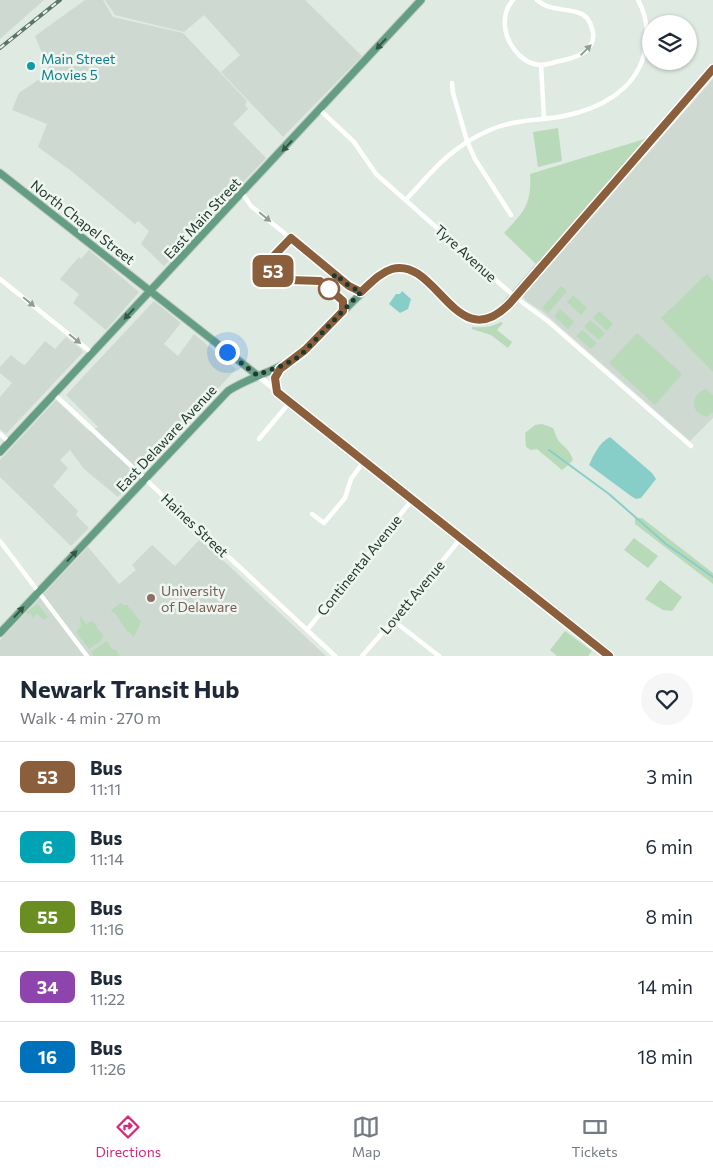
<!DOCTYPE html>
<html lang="en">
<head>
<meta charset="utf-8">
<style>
  :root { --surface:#fff; --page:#f6f6f7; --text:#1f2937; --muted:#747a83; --line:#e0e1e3; --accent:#db2777 }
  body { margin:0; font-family:Commissioner,sans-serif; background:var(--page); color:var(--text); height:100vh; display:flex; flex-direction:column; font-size:19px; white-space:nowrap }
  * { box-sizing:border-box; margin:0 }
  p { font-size:16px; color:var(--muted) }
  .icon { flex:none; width:28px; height:28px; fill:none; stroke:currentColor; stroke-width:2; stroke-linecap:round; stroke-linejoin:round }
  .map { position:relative; height:656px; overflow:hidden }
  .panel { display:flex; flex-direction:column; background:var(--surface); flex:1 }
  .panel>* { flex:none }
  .badge { padding:0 10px; border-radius:8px; font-size:18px; line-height:32px }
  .fabs { position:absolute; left:642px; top:15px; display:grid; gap:10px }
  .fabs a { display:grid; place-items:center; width:55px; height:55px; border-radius:50%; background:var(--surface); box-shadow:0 1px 4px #0004; font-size:25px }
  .you { position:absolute; width:25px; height:25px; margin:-12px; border:4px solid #fff; border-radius:50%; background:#1a73e8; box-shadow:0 0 0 8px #1a73e833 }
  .map>.badge { position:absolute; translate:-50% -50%; box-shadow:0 0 0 2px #fff }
  .round { display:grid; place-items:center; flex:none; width:52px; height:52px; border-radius:26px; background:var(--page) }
  .headline { display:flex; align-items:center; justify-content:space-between; height:85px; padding:0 20px }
  h1 { font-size:24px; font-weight:700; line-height:38px }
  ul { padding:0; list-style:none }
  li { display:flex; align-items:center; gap:15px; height:70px; padding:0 20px; border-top:1px solid var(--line) }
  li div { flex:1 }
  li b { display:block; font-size:19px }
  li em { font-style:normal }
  li .badge { min-width:55px; font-weight:700; text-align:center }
  .tab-bar { display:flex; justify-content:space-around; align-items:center; height:70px; border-top:1px solid var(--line); background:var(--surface); font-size:14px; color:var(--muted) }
  .tab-bar a { display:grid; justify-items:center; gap:2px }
  .tab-bar .active { color:var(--accent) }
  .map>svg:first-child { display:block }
</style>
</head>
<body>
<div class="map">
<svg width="713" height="656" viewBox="0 0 713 656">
  <rect width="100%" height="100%" fill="#dfeae2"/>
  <g fill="#cdd9d1">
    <polygon points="0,0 44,0 0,39"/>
    <polygon points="85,0 103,0 113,17 183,33 247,101 245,105 248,109 233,124 266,158 164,266 141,244 149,231 138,221 135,224 70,170 38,147 47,124 12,110 19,93 50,72 35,36"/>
    <polygon points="105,0 305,0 362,56 283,137 221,72 240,55 204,15 184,32 115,15"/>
    <polygon points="713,79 713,418 690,441 543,312 526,301 523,296"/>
    <polygon points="89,250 139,292 106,330 73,303 79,294 60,279 79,257 81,259"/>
    <polygon points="154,301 181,323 164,344 178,356 194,334 236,369 118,497 84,469 70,450 60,460 68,468 53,486 78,511 76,515 89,528 71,546 0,477 0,460 56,400 89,431 98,427 66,395"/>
    <polygon points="66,337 82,350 83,352 6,434 0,429 0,397 12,383 0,373 0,367 11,355 22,364 25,365 45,341 55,349"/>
    <polygon points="200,539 326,656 0,656 0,640 88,547 119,584 136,570 132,565 152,545 175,566"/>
  </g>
  <g fill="#b8dab9">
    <polygon points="558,128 562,161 538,167 533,132"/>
    <path d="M648,138L536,264L504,233C524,212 532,204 530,174Z"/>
    <polygon points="707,274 713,281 713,372 661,318"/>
    <polygon points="561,286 567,291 548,313 542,308"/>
    <polygon points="573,295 587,308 581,315 567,302"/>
    <polygon points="560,309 574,322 568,329 554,316"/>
    <polygon points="599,311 613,324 607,331 593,318"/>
    <polygon points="590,320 605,333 599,340 584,327"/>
    <path d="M501,322L503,323L497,330L512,342L508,348L491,335L472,329V327C483,328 491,327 501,322Z"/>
    <polygon points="582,330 597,343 591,349 576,336"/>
    <polygon points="637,333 682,374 655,405 609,363"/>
    <path d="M706,389L713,395V412L706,417L697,412C691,402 695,393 706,389Z"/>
    <path d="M542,424L553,428C555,432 556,437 558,440C564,448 569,448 573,460L567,466L562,470L537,449L531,450L526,447L525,433L535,425Z"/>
    <polygon points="638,518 642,518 713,573 713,584 635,524 635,519"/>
    <polygon points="634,538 658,556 648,568 624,550"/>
    <polygon points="660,580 682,597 672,611 663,610 645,599"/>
    <polygon points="121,603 123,605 127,605 141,622 135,635 133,637 129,631 128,633 115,613 113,613 111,610"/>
    <polygon points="38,604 48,617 44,620 37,614 32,618 31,613 29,615 26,612"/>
    <polygon points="82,616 82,619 86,624 93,621 99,631 100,631 104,636 101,638 102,640 89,649 76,632 81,626 80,618"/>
    <polygon points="565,631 592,651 588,656 557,656 550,650"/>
    <polygon points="107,641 112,649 116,650 120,656 94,656 91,652"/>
  </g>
  <g fill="#88cec8">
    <polygon points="402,291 411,299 408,309 400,313 389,304 396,294 400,294"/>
    <path d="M610,437L652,473L656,479L641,498L636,499L631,496L589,465C594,454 599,443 610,437Z"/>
  </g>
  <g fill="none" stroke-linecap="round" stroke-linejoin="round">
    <polyline stroke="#88cec8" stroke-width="2" points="549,450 609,494 666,544 713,577"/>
    <g stroke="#bcc4c0" stroke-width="9">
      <g id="primary">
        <polyline points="0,173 257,375"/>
        <polyline points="0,452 421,0"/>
        <path d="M0,633L228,391C251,376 278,371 299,355C322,335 342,311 365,290C372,283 379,274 388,270C433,253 451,344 500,312L713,69"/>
      </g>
    </g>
    <g stroke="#fff" stroke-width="4.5">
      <path d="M513,0C504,10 503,24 507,36C512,50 525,65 541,65C547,65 554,62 560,61C575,58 596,52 593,32C592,27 590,22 587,18C576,6 553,14 537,0"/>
      <polyline points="541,65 544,118"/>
      <polyline points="452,83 453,93 467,141 475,159 511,215"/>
      <polyline points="320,110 354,142 376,174 515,297 549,322 691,446"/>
      <polyline points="242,193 251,206 349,286 361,293"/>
      <path d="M406,200C433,170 452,146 490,130C514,119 539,121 564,116C599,109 634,91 644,55C649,36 648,18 638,0"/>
      <polyline points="0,279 92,353"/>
      <polyline points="54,394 335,656"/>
      <polyline points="0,434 9,442"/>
      <polyline points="259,439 290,402"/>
      <polyline points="312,514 324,523 345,498 351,479 364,461"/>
      <polyline points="0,541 87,656"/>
      <polyline points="394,621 439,656"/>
      <polyline points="307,630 412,500"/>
      <polyline points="362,656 405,607 461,538"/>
    </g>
    <g stroke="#fff" stroke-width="5.5">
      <polyline points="257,375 609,656"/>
      <polyline points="277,391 275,378 283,366"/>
    </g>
    <use href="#primary" stroke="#649e82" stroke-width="7"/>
    <g stroke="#5b7568" stroke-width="4">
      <polyline id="rail" points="0,48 60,0"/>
    </g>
    <use href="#rail" stroke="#eff6f1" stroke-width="2" stroke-dasharray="5.5" stroke-linecap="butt"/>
  </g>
  <defs><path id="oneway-solid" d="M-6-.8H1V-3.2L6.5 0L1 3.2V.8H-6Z" transform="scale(1.25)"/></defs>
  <g fill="#345746">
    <use href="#oneway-solid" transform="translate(381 44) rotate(133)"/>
    <use href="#oneway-solid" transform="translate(287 146) rotate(133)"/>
    <use href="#oneway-solid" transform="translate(129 314) rotate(133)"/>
    <use href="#oneway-solid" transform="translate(72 556) rotate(-47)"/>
    <use href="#oneway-solid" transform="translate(19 612) rotate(-47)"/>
  </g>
  <g fill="#909c96">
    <use href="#oneway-solid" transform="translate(586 50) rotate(-44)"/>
    <use href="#oneway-solid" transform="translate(265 217) rotate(39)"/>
    <use href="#oneway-solid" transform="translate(29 302) rotate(39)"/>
    <use href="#oneway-solid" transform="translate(75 339) rotate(39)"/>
  </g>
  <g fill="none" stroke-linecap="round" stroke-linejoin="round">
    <g stroke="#fff" stroke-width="11">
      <path id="line" d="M609,656L277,392L275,378L280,369L305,350L343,311V301L320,281L289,280L282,278L265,265L291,238L349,286L361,292C370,284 379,273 392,269C437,256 457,360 511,302L713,69"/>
    </g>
    <use href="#line" stroke="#8b5e3c" stroke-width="8"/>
    <polyline stroke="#20392d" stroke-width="5" stroke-dasharray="0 9" points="227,352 257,375 284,365 300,356 361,292 349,286 335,274 329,289"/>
  </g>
  <circle fill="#0f9aa8" stroke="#eff6f1" stroke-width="2" cx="31" cy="66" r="5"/>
  <circle fill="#fff" stroke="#8b5e3c" stroke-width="2.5" cx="329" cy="289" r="10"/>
  <circle fill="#8d6e63" stroke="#eff6f1" stroke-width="2" cx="151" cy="598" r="5"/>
  <g text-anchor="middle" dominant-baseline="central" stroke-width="5" stroke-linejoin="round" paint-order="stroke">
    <g font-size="14" fill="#0d838f" stroke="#eff6f1" text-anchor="start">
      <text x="41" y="58">Main Street<tspan x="41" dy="16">Movies 5</tspan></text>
    </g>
    <g font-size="14" fill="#20392d" stroke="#eff6f1">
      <text transform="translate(202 218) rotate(-47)">East Main Street</text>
      <text transform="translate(83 222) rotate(38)">North Chapel Street</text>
      <text transform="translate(466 253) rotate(42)">Tyre Avenue</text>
      <text transform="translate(166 438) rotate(-47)">East Delaware Avenue</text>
      <text transform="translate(195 525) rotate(43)">Haines Street</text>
      <text transform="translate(359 565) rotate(-51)">Continental Avenue</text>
      <text transform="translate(412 597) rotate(-50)">Lovett Avenue</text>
    </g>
    <g font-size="14" fill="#785e54" stroke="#eff6f1" text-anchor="start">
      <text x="161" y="590">University<tspan x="161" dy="16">of Delaware</tspan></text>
    </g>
  </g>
</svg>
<div class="fabs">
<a><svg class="icon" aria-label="layers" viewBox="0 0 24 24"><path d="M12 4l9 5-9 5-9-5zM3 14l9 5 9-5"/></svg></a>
</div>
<div class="you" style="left:227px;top:352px"></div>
<b class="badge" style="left:273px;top:271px;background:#8b5e3c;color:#fff">53</b>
</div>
<section class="panel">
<div class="headline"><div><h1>Newark Transit Hub</h1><p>Walk · 4 min · 270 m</p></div><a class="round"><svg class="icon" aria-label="heart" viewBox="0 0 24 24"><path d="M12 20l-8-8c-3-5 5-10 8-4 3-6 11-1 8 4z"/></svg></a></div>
<ul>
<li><span class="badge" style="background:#8b5e3c;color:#fff">53</span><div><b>Bus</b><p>11:11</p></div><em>3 min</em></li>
<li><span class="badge" style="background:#00a3b4;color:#fff">6</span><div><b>Bus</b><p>11:14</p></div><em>6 min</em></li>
<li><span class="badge" style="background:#6b8e23;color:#fff">55</span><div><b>Bus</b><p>11:16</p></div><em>8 min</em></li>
<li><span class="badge" style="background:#8e44ad;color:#fff">34</span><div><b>Bus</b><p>11:22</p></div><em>14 min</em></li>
<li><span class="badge" style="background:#0072bc;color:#fff">16</span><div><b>Bus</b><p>11:26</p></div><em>18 min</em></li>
</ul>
</section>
<nav class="tab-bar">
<a class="active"><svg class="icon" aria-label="directions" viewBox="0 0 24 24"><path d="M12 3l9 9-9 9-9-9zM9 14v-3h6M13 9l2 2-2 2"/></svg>Directions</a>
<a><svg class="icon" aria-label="map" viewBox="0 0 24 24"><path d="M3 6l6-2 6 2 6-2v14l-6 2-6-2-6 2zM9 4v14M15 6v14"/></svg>Map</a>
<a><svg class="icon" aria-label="tickets" viewBox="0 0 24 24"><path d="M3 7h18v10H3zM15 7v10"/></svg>Tickets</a>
</nav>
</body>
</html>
